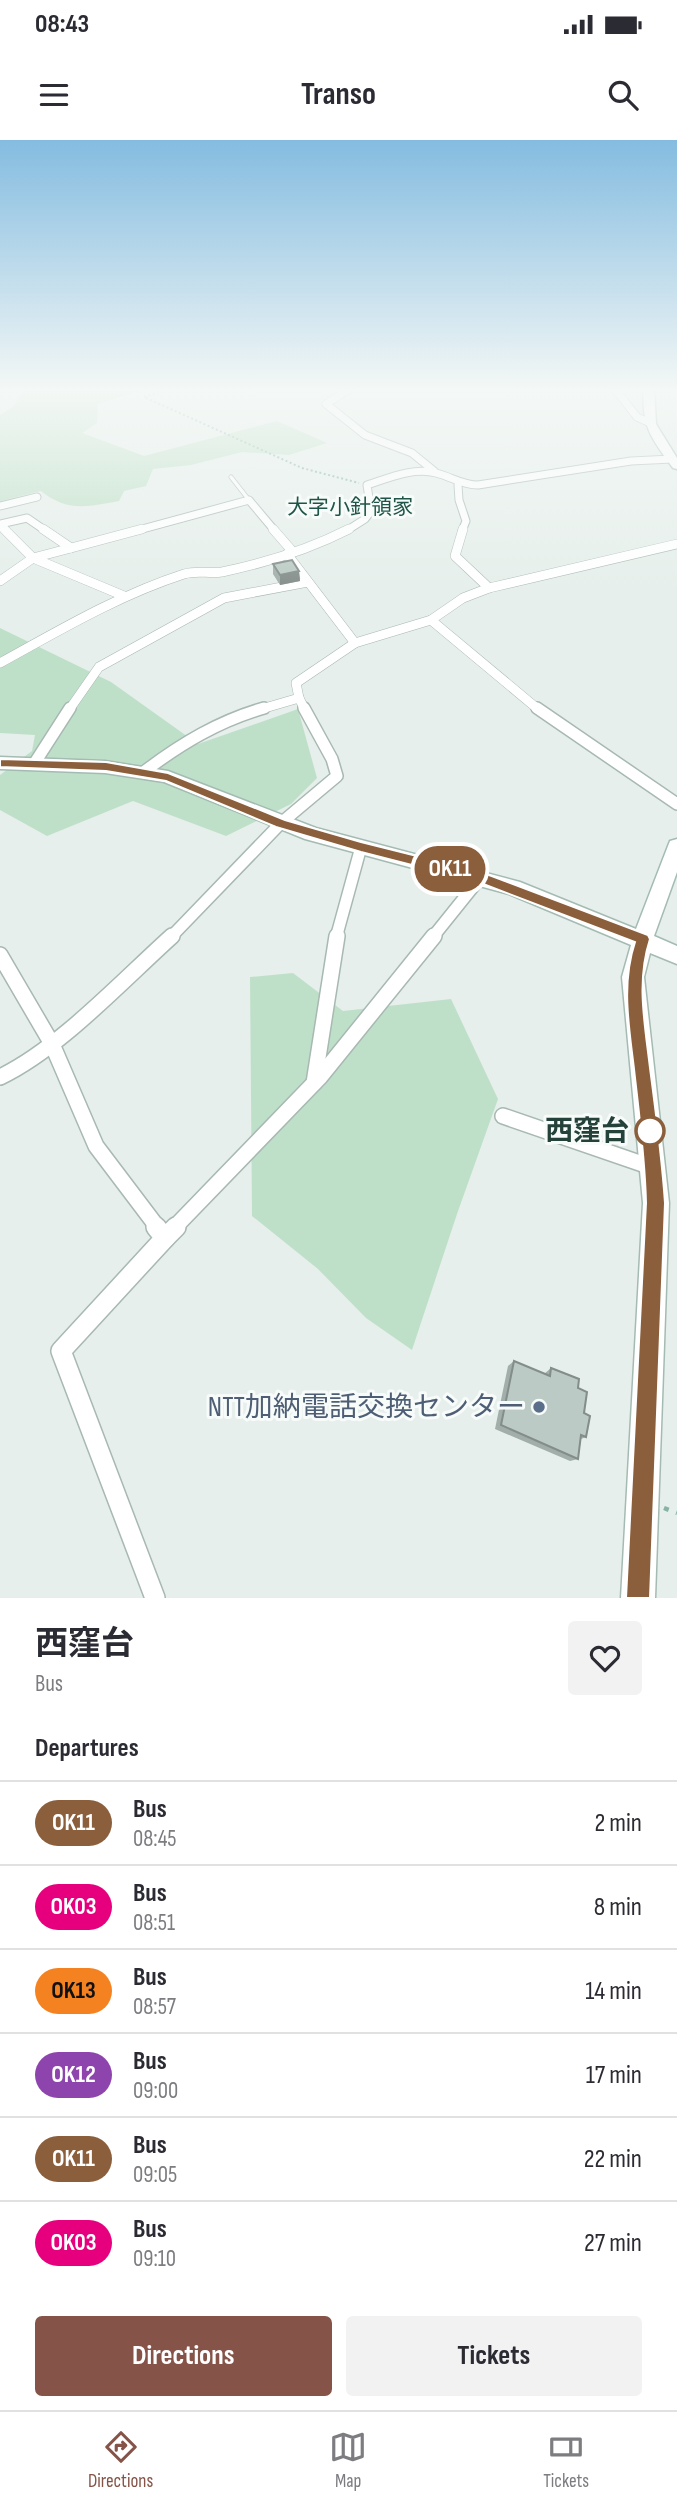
<!DOCTYPE html>
<html lang="en">
<head>
<meta charset="utf-8">
<style>
  :root { --surface:#fff; --page:#f2f2f3; --text:#2b2b33; --muted:#7c7c81; --line:#e1e1e2; --accent:#855347 }
  body { margin:0; font-family:"Sofia Sans Condensed","Noto Sans JP",sans-serif; background:var(--page); color:var(--text); height:100vh; display:flex; flex-direction:column; font-size:26px; white-space:nowrap }
  * { box-sizing:border-box; margin:0 }
  p { font-size:23px; color:var(--muted) }
  .icon { flex:none; width:38px; height:38px; fill:none; stroke:currentColor; stroke-width:2; stroke-linecap:round; stroke-linejoin:round }
  .map { position:relative; height:1458px; overflow:hidden }
  .sheet { display:flex; flex-direction:column; background:var(--surface); flex:1 }
  .sheet>* { flex:none }
  .badge { padding:0 14px; border-radius:23px; font-size:24px; line-height:46px }
  .map>.badge { position:absolute; translate:-50% -50%; box-shadow:0 0 0 4px #fff }
  h2 { padding:0 35px; font-size:26px; line-height:63px }
  .round { display:grid; place-items:center; flex:none; width:74px; height:74px; border-radius:7px; background:var(--page) }
  .summary { display:flex; align-items:center; justify-content:space-between; height:119px; padding:0 35px }
  h1 { font-size:33px; font-weight:700; line-height:52px }
  .cta { display:flex; gap:14px; margin-top:auto; padding:14px 35px }
  .cta a { flex:1; height:80px; border-radius:7px; background:var(--accent); color:#fff; font-size:28px; font-weight:700; line-height:80px; text-align:center }
  .cta a+a { background:var(--page); color:var(--text) }
  ul { padding:0; list-style:none }
  li { display:flex; align-items:center; gap:21px; height:84px; padding:0 35px; border-top:2px solid var(--line) }
  li div { flex:1 }
  li b { display:block; font-size:26px }
  li em { font-style:normal }
  li .badge { min-width:77px; font-weight:700; text-align:center }
  .status { display:flex; justify-content:space-between; align-items:center; height:49px; padding:0 35px; background:var(--surface); direction:ltr }
  .status svg { height:19px; fill:currentColor }
  header { display:flex; justify-content:space-between; align-items:center; height:91px; padding:0 35px; background:var(--surface); font-size:32px; font-weight:700 }
  .tabs { display:flex; justify-content:space-around; align-items:center; height:98px; border-top:2px solid var(--line); background:var(--surface); font-size:19px; color:var(--muted) }
  .tabs a { display:grid; justify-items:center; gap:4px }
  .tabs .active { color:var(--accent) }
  .map>svg:first-child { display:block }
</style>
</head>
<body>
<div class="status"><b>08:43</b><svg viewBox="0 0 49 12"><path d="M0 12V9h3v3zM5 12V6h3v6zM10 12V3h3v9zM15 12V0h3v12zM26 1h20v11H26zM47 4h2v5h-2z"/></svg></div>
<header><svg class="icon" aria-label="menu" viewBox="0 0 24 24"><path d="M4 6h16M4 12h16M4 18h16"/></svg>Transo<svg class="icon" aria-label="search" viewBox="0 0 24 24"><circle cx="10" cy="10" r="6"/><path d="M15 15l6 6"/></svg></header>
<div class="map">
<svg width="677" height="1458" viewBox="0 0 677 1458">
  <rect width="100%" height="100%" fill="#e6efeb"/>
  <g fill="#bfe0c8">
    <path d="M24,249H146L98,264L97,283L82,293L144,316L277,281L327,303L289,315L242,312L191,325L153,329L146,346L124,351L119,361C87,367 67,372 41,351L0,361V275L14,266Z"/>
    <polygon points="0,488 111,542 198,604 298,569 317,638 291,664 226,696 133,661 47,696 0,670 0,635 32,611 35,595 0,593"/>
    <polygon points="293,833 343,871 451,859 498,959 457,1074 412,1210 366,1178 318,1129 252,1076 250,837"/>
  </g>
  <g fill="none" stroke-linecap="round" stroke-linejoin="round">
    <g stroke="#a8b8b2" stroke-width="5">
      <polyline id="lane" points="231,337 249,360"/>
    </g>
    <g stroke="#a8b8b2" stroke-width="9">
      <g id="street-far4">
        <polyline points="349,249 326,264 365,295 412,313 434,331"/>
        <polyline points="615,249 637,277 648,282"/>
        <polyline points="458,345 459,360 466,381 462,391"/>
        <polyline points="0,366 37,357"/>
        <polyline points="0,384 27,378 46,391"/>
        <polyline points="0,385 6,391"/>
        <polyline points="135,391 249,360 275,391"/>
        <path d="M346,391L365,379L371,371L367,345C389,338 413,327 436,333C452,337 462,345 478,345L631,321L672,319"/>
      </g>
    </g>
    <g stroke="#a8b8b2" stroke-width="10">
      <g id="street-far3">
        <polyline points="4,389 33,418 124,456"/>
        <polyline points="43,389 71,408 142,389"/>
        <polyline points="273,389 293,412"/>
        <polyline points="463,389 455,416 489,448"/>
        <polyline points="287,414 355,503"/>
        <polyline points="0,441 33,418 71,408"/>
        <polyline points="431,480 539,570"/>
        <path d="M0,523C60,490 119,455 184,434C197,430 209,434 222,432C265,423 310,409 349,389"/>
        <polyline points="299,558 296,543 355,503 431,480 463,458 489,448 677,404"/>
        <polyline points="69,570 99,527 224,458 308,442"/>
        <polyline points="258,570 299,558 305,570"/>
      </g>
    </g>
    <g stroke="#a8b8b2" stroke-width="14">
      <g id="street-far2">
        <polyline points="537,568 677,664"/>
        <polyline points="34,624 70,568"/>
        <path d="M145,631C182,603 219,581 264,568"/>
        <polyline points="170,798 281,683 337,636 332,619 304,568"/>
        <polyline points="336,798 361,707"/>
        <polyline points="432,798 481,737"/>
      </g>
    </g>
    <g stroke="#a8b8b2" stroke-width="18">
      <g id="street-far1">
        <polyline points="0,815 52,904 96,1006 158,1088"/>
        <path d="M0,937C59,909 122,841 172,796"/>
        <polyline points="314,943 337,796"/>
        <polyline points="503,976 654,1028"/>
        <polyline points="174,1088 320,937 434,796"/>
      </g>
    </g>
    <g stroke="#a8b8b2" stroke-width="22">
      <g id="street">
        <polyline points="165,1098 176,1087"/>
        <polyline points="155,1458 61,1211 165,1098 156,1087"/>
      </g>
    </g>
    <g stroke="#a4bbb3" stroke-width="3">
      <g id="secondary">
        <path d="M644,249H654L656,284L677,318V329L673,328C652,299 641,287 644,249Z"/>
        <polygon points="0,617 105,621 168,631 316,688 520,742 636,789 668,706 670,701 677,699 677,732 654,796 677,806 677,824 650,813 644,837 669,1063 655,1458 621,1458 643,1063 622,837 631,805 509,754 305,699 164,642 105,633 0,629"/>
      </g>
    </g>
    <polyline stroke="#86b3a5" stroke-width="2" stroke-dasharray="2 2.5" stroke-linecap="butt" points="159,252 144,257 302,328 359,343"/>
    <polyline stroke="#86b3a5" stroke-width="4.5" stroke-dasharray="5 8" stroke-linecap="butt" points="664,1368 677,1373"/>
    <use href="#lane" stroke="#fff" stroke-width="3.5"/>
    <use href="#street-far4" stroke="#fff" stroke-width="7"/>
    <use href="#street-far3" stroke="#fff" stroke-width="9"/>
    <use href="#street-far2" stroke="#fff" stroke-width="11"/>
    <use href="#street-far1" stroke="#fff" stroke-width="15"/>
    <use href="#street" stroke="#fff" stroke-width="19"/>
    <use href="#secondary" fill="#fff" fill-rule="evenodd"/>
  </g>
  <g fill="#a1aea9">
    <polygon points="273,424 299,431 300,441 280,445 273,434"/>
    <polygon points="514,1221 544,1234 551,1228 578,1248 584,1273 586,1297 581,1299 578,1319 570,1321 495,1289 508,1226"/>
  </g>
  <polygon fill="#838d89" points="299,431 300,441 280,445 280,435"/>
  <g fill="#bbcac4" stroke="#838d89" stroke-width="2">
    <polygon points="292,420 299,431 280,435 273,424"/>
    <polygon points="514,1221 550,1236 551,1228 579,1239 578,1248 587,1252 584,1273 590,1276 586,1297 581,1295 578,1319 501,1285"/>
  </g>
  <linearGradient id="sky" x2="0" y2="1"><stop stop-color="#84bce0"/><stop offset="0.55" stop-color="#f4f8f6"/><stop offset="1" stop-color="#f4f8f6" stop-opacity="0"/></linearGradient>
  <rect width="677" height="453" fill="url(#sky)"/>
  <path fill="#8b5e3c" stroke="#fff" stroke-width="2" d="M0,619L106,622L168,633L285,680L361,702L481,732L648,795L650,799C636,842 645,884 650,928C656,973 662,1018 665,1063L650,1458H626L646,1063C645,1018 639,974 634,929C629,887 621,844 635,802L478,742L361,712L276,687L166,641L106,631L0,627Z"/>
  <circle fill="#fff" stroke="#8b5e3c" stroke-width="3.5" cx="650" cy="991" r="14"/>
  <circle fill="#5c6f8a" stroke="#f7fbf9" stroke-width="2.5" cx="539" cy="1267" r="7"/>
  <g text-anchor="middle" dominant-baseline="central" stroke-width="6" stroke-linejoin="round" paint-order="stroke">
    <g font-size="21" fill="#1f5548" stroke="#f7fbf9">
      <text x="350" y="367">大字小針領家</text>
    </g>
    <g font-size="28" font-weight="bold" fill="#24423a" stroke="#f7fbf9" text-anchor="end">
      <text x="629" y="991">西窪台</text>
    </g>
    <g font-size="28" fill="#4e5e75" stroke="#f7fbf9" text-anchor="end">
      <text x="525" y="1267">NTT加納電話交換センター</text>
    </g>
  </g>
</svg>
<b class="badge" style="left:450px;top:729px;background:#8b5e3c;color:#fff">OK11</b>
</div>
<section class="sheet">
<div class="summary"><div><h1>西窪台</h1><p>Bus</p></div><a class="round"><svg class="icon" aria-label="heart" viewBox="0 0 24 24"><path d="M12 20l-8-8c-3-5 5-10 8-4 3-6 11-1 8 4z"/></svg></a></div>
<h2>Departures</h2>
<ul>
<li><span class="badge" style="background:#8b5e3c;color:#fff">OK11</span><div><b>Bus</b><p>08:45</p></div><em>2 min</em></li>
<li><span class="badge" style="background:#e6007e;color:#fff">OK03</span><div><b>Bus</b><p>08:51</p></div><em>8 min</em></li>
<li><span class="badge" style="background:#f58220;color:#111">OK13</span><div><b>Bus</b><p>08:57</p></div><em>14 min</em></li>
<li><span class="badge" style="background:#8e44ad;color:#fff">OK12</span><div><b>Bus</b><p>09:00</p></div><em>17 min</em></li>
<li><span class="badge" style="background:#8b5e3c;color:#fff">OK11</span><div><b>Bus</b><p>09:05</p></div><em>22 min</em></li>
<li><span class="badge" style="background:#e6007e;color:#fff">OK03</span><div><b>Bus</b><p>09:10</p></div><em>27 min</em></li>
</ul>
<div class="cta"><a>Directions</a><a>Tickets</a></div>
</section>
<nav class="tabs">
<a class="active"><svg class="icon" aria-label="directions" viewBox="0 0 24 24"><path d="M12 3l9 9-9 9-9-9zM9 14v-3h6M13 9l2 2-2 2"/></svg>Directions</a>
<a><svg class="icon" aria-label="map" viewBox="0 0 24 24"><path d="M3 6l6-2 6 2 6-2v14l-6 2-6-2-6 2zM9 4v14M15 6v14"/></svg>Map</a>
<a><svg class="icon" aria-label="tickets" viewBox="0 0 24 24"><path d="M3 7h18v10H3zM15 7v10"/></svg>Tickets</a>
</nav>
</body>
</html>
